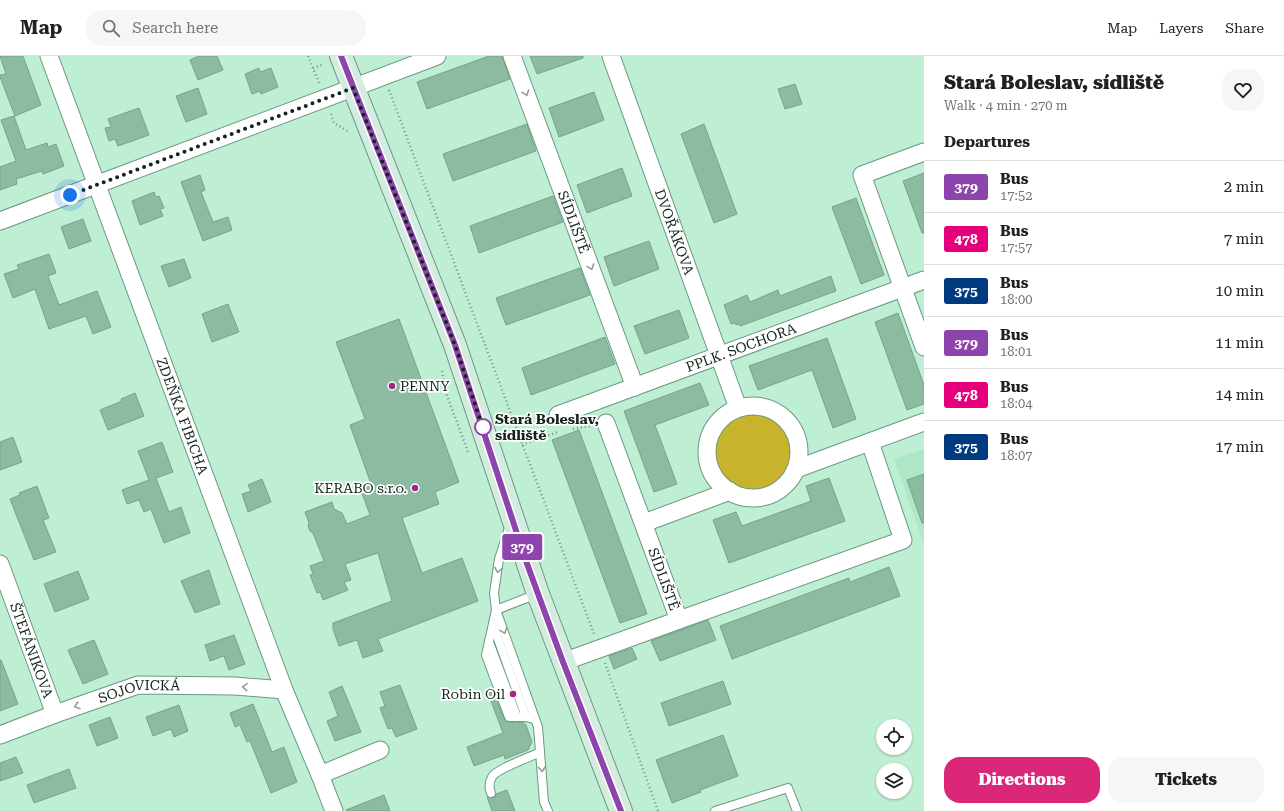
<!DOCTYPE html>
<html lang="en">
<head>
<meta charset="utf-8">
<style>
  :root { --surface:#fff; --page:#f6f6f6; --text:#202124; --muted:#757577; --line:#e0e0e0; --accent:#db2777 }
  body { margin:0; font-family:"Roboto Serif",serif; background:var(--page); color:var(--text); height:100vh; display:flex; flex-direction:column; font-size:15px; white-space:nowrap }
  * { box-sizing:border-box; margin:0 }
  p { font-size:13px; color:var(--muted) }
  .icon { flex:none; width:22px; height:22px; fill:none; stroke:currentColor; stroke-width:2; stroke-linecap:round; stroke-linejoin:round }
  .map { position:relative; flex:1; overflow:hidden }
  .panel { display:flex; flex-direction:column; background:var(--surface); width:360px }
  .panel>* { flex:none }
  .badge { padding:0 8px; border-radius:3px; font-size:14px; line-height:26px }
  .tools { position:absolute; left:876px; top:663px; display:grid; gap:8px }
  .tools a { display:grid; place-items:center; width:36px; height:36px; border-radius:50%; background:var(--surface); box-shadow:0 1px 3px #0004; font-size:20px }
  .you { position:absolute; width:20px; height:20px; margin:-10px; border:3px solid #fff; border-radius:50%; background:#1a73e8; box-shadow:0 0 0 6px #1a73e833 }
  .map>.badge { position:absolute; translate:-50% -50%; box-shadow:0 0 0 2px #fff }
  h2 { padding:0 20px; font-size:15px; line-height:36px }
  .round { display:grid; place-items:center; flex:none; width:42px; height:42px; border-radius:16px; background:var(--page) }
  .summary { display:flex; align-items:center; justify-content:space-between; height:68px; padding:0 20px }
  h1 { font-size:19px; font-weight:800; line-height:30px }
  .primary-button { display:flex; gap:8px; margin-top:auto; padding:8px 20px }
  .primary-button a { flex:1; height:46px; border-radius:16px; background:var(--accent); color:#fff; font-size:16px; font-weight:800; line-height:46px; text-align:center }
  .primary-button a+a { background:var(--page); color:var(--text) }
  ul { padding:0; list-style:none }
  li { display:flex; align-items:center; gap:12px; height:52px; padding:0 20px; border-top:1px solid var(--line) }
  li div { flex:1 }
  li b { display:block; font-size:15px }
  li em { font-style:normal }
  li .badge { min-width:44px; font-weight:700; text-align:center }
  header { display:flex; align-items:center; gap:24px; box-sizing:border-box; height:56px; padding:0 20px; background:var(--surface); border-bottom:1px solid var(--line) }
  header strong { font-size:19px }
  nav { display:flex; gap:22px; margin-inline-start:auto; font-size:14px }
  .search { width:280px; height:36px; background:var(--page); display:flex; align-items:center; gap:10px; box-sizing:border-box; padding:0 14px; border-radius:16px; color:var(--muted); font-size:15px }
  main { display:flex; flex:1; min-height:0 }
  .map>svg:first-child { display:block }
</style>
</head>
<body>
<header>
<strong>Map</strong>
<div class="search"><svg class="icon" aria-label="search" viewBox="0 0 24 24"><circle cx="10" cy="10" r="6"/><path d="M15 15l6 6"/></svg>Search here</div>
<nav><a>Map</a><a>Layers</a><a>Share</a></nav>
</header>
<main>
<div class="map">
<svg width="924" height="755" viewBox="0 0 924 755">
  <rect width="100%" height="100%" fill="#beeed3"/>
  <polygon fill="#aee6c6" points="924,393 924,488 894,403"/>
  <circle fill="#c8b32d" cx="753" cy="396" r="38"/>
  <g fill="#8cbba1" stroke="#76a48a">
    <polygon points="0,0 23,0 41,49 15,60 0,21 0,19 6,18"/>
    <polygon points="199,0 217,0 223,14 198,24 190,4"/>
    <polygon points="489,0 502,0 510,23 427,53 417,26"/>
    <polygon points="530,0 583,0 583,2 537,18"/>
    <polygon points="259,12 260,16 271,12 278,31 261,38 260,35 252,38 245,18"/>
    <polygon points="795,28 802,48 785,53 778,33"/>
    <polygon points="198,32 207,58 186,66 176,40"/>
    <polygon points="594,36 604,64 559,81 549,52"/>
    <polygon points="139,52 149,79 118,90 115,83 109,85 105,72 111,71 108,63"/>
    <polygon points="14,60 26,94 47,87 48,91 56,88 64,110 43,118 42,115 16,123 17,128 0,134 0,111 16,105 1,64"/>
    <polygon points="527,68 536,95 453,125 443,98"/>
    <polygon points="704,68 737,158 714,167 681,78"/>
    <polygon points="622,112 632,140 587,157 577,129"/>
    <polygon points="924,117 924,177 922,177 903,125"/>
    <polygon points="200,119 205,134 201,136 213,166 228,161 232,174 203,185 181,126"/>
    <polygon points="154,136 156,141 159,140 164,152 160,153 163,160 140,169 132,145"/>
    <polygon points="553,140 563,166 479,197 470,170"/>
    <polygon points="856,142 884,219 861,228 832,151"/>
    <polygon points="83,163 91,185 69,193 61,171"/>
    <polygon points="649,185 659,213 614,230 604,201"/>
    <polygon points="49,198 56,217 48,220 59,249 97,235 111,271 93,278 86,260 49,273 35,233 13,242 4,218 19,213 17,209"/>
    <polygon points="184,203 191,222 169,231 161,210"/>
    <polygon points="580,212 590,239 506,269 496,242"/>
    <polygon points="831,220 836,235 740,270 739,268 736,269 735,267 731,268 724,249 747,239 750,246 778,234 780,240"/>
    <polygon points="228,248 239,276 212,286 202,258"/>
    <polygon points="679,254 689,282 645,298 634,270"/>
    <polygon points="898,257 924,329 924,348 907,354 875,266"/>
    <polygon points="399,263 459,426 435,436 439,448 402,462 422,517 462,502 478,545 378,583 383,595 363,602 357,584 339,590 333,573 333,567 392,545 378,497 345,508 351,524 344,526 348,534 323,544 320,536 317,537 310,519 313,518 310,510 324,505 313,477 310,475 308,470 309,467 305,456 332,446 334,453 342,457 347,468 370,459 360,432 371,428 350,369 365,363 336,286"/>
    <polygon points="605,281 615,308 531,339 522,312"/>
    <polygon points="827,282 856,363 833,372 812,314 758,334 749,310"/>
    <polygon points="700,327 709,349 655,369 677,428 654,436 624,355"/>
    <polygon points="135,337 144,360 108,374 100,354 122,345 121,343"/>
    <polygon points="579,374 647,558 620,567 552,384"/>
    <polygon points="13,381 22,406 0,414 0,386"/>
    <polygon points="162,386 173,416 156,422 169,456 181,451 190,477 164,487 151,453 144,456 139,444 127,448 122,434 149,424 138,395"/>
    <polygon points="924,418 924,467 922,467 907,424"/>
    <polygon points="829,422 845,465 729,507 713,464 736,456 742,470 811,445 806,430"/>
    <polygon points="262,423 271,446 248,456 242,438 251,435 248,429"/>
    <polygon points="37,430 49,462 43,464 56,496 34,504 10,443 20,439 19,437"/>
    <polygon points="889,511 900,540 732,603 720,570 849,522 850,526"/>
    <polygon points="209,514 220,548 195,557 181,525"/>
    <polygon points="78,515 89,543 55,556 44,528"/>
    <polygon points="708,564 716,584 660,605 651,585"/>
    <polygon points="234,579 245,608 229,614 224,600 210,605 205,589"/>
    <polygon points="94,584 108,618 83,628 68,594"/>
    <polygon points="632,592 637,603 614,613 609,600"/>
    <polygon points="0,604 1,604 18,648 0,655"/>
    <polygon points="723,625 731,648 669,670 661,647"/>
    <polygon points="400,629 417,673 396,681 392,672 388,673 380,652 385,650 380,636"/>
    <polygon points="342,630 361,676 335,685 327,665 338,660 329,636"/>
    <polygon points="493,635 504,663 509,666 522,666 526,669 532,686 528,694 505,703 504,699 474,710 467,691 503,677 488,637"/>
    <polygon points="253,648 272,696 284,691 297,726 271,737 250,685 247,686 240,669 235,671 230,657"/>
    <polygon points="179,649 188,675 174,681 171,673 153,680 146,661"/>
    <polygon points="110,661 118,682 97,690 89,669"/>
    <polygon points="723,679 738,720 700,734 701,736 672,747 656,704"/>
    <polygon points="16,701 23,717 0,725 0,707"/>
    <polygon points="69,713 76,732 34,747 27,729"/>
    <polygon points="507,734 515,755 492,755 487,741 493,742 496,738"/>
    <polygon points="384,739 390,755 347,755 346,754"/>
  </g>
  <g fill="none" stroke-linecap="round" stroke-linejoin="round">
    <g stroke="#6b9980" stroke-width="10">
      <g id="service">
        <polyline points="510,469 499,503 494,537 496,554 486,599 509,661 526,661 535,663"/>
        <polyline points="537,538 496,554 538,671 544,746 548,755"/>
        <polyline points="493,569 526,661"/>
        <polyline points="489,586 517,661"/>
        <path d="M491,737C489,732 489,726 492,721C496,713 531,701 540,696"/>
        <polyline points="715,755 788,732 797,755"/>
      </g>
    </g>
    <g stroke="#6b9980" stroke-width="19">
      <g id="minor">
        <path id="s1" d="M49,0L284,634L320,719L334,755"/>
        <path id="s2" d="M512,0L635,331"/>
        <path id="s3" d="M611,0L738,352"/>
        <polyline points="924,96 862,119 924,291"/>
        <polyline points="0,165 437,0"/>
        <circle cx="753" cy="396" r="46"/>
        <path id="s4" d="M558,359L924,224"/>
        <polyline points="796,413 924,366"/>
        <polyline points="644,467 730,435"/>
        <path id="s5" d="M0,508L55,658"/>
        <polyline points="679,564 903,484 870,386"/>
        <polyline points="563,606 679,564 606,367"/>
        <path id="s6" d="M0,679L55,658L138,629L235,630L284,634"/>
        <polyline points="320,719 380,694"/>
      </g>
    </g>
    <g stroke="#6b9980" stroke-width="24">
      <polyline id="secondary" points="341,0 455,289 538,538 621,755"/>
    </g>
    <g stroke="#749884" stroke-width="2.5" stroke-dasharray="1 3" stroke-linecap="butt">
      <polyline points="308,0 319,27"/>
      <polyline points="313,12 324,8"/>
      <polyline points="389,34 594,578"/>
      <polyline points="331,58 334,67 349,76"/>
      <polyline points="442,315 446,337 468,396"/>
      <polyline points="573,373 590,370"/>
      <polyline points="522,389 558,376"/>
      <polyline points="605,607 658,755"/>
    </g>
    <use href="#service" stroke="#fff" stroke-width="8"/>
    <use href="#minor" stroke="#fff" stroke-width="17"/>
    <use href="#secondary" stroke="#d4ece0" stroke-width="22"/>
  </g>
  <defs><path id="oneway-chevron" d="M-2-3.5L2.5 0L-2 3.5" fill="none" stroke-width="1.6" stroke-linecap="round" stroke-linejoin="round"/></defs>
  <g stroke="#949d98">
    <use href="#oneway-chevron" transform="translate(526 37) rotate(70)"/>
    <use href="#oneway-chevron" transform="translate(591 211) rotate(70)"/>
    <use href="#oneway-chevron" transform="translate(498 514) rotate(99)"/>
    <use href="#oneway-chevron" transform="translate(504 575) rotate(70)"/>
    <use href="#oneway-chevron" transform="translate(245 631) rotate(-176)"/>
    <use href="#oneway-chevron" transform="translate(77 650) rotate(161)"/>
    <use href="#oneway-chevron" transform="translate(542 713) rotate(85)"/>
  </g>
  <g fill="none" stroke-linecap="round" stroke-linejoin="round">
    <g stroke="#fff" stroke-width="9">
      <polyline id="line" points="341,0 455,289 526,505 563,606 621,755"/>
    </g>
    <use href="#line" stroke="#8e44ad" stroke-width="6"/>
    <polyline stroke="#12251b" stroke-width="4" stroke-dasharray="0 7.2" points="70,139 353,32 455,289 485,378 483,371"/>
  </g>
  <g fill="#a02982" stroke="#fff" stroke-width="1.5">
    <circle cx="392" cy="330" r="4"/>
    <circle cx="415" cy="432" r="4"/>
    <circle cx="513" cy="638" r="4"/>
  </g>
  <circle fill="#fff" stroke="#8e44ad" stroke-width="2" cx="483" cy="371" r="8"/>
  <g text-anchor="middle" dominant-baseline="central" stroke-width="3.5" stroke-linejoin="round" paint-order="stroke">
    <g font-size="14" fill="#12251b" stroke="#fff">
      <text stroke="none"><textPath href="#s2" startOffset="177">SÍDLIŠTĚ</textPath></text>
      <text stroke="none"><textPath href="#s3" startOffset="187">DVOŘÁKOVA</textPath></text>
      <text stroke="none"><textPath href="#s4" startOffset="195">PPLK. SOCHORA</textPath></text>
      <text stroke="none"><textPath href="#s1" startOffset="384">ZDEŇKA FIBICHA</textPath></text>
      <text transform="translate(664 523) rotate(70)">SÍDLIŠTĚ</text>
      <text stroke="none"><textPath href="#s5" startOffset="92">ŠTEFÁNIKOVA</textPath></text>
      <text stroke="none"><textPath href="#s6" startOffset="147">SOJOVICKÁ</textPath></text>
    </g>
    <g font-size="14" fill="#12251b" stroke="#fff" text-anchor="end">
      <text x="400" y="330" text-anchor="start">PENNY</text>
      <text x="407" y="432">KERABO s.r.o.</text>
      <text x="505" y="638">Robin Oil</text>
    </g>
    <g font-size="14" font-weight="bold" fill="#12251b" stroke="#fff" text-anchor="start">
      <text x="495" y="363">Stará Boleslav,<tspan x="495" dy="16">sídliště</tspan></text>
    </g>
  </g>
</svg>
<div class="tools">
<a><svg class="icon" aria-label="locate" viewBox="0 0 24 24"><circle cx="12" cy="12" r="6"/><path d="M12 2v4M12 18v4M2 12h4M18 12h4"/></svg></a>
<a><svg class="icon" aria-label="layers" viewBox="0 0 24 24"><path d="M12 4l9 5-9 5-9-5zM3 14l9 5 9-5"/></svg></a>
</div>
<div class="you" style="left:70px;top:139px"></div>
<b class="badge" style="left:522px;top:491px;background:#8e44ad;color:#fff">379</b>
</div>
<section class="panel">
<div class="summary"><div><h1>Stará Boleslav, sídliště</h1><p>Walk · 4 min · 270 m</p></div><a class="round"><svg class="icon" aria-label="heart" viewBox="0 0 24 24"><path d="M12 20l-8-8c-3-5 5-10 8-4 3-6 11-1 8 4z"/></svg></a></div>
<h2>Departures</h2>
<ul>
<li><span class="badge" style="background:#8e44ad;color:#fff">379</span><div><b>Bus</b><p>17:52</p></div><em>2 min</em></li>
<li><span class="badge" style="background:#e6007e;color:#fff">478</span><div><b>Bus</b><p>17:57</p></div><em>7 min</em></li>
<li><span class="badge" style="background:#003b80;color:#fff">375</span><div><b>Bus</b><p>18:00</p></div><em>10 min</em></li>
<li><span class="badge" style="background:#8e44ad;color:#fff">379</span><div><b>Bus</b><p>18:01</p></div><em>11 min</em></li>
<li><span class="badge" style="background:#e6007e;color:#fff">478</span><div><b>Bus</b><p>18:04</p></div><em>14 min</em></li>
<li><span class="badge" style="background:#003b80;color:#fff">375</span><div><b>Bus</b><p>18:07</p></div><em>17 min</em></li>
</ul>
<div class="primary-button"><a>Directions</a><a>Tickets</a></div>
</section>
</main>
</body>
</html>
